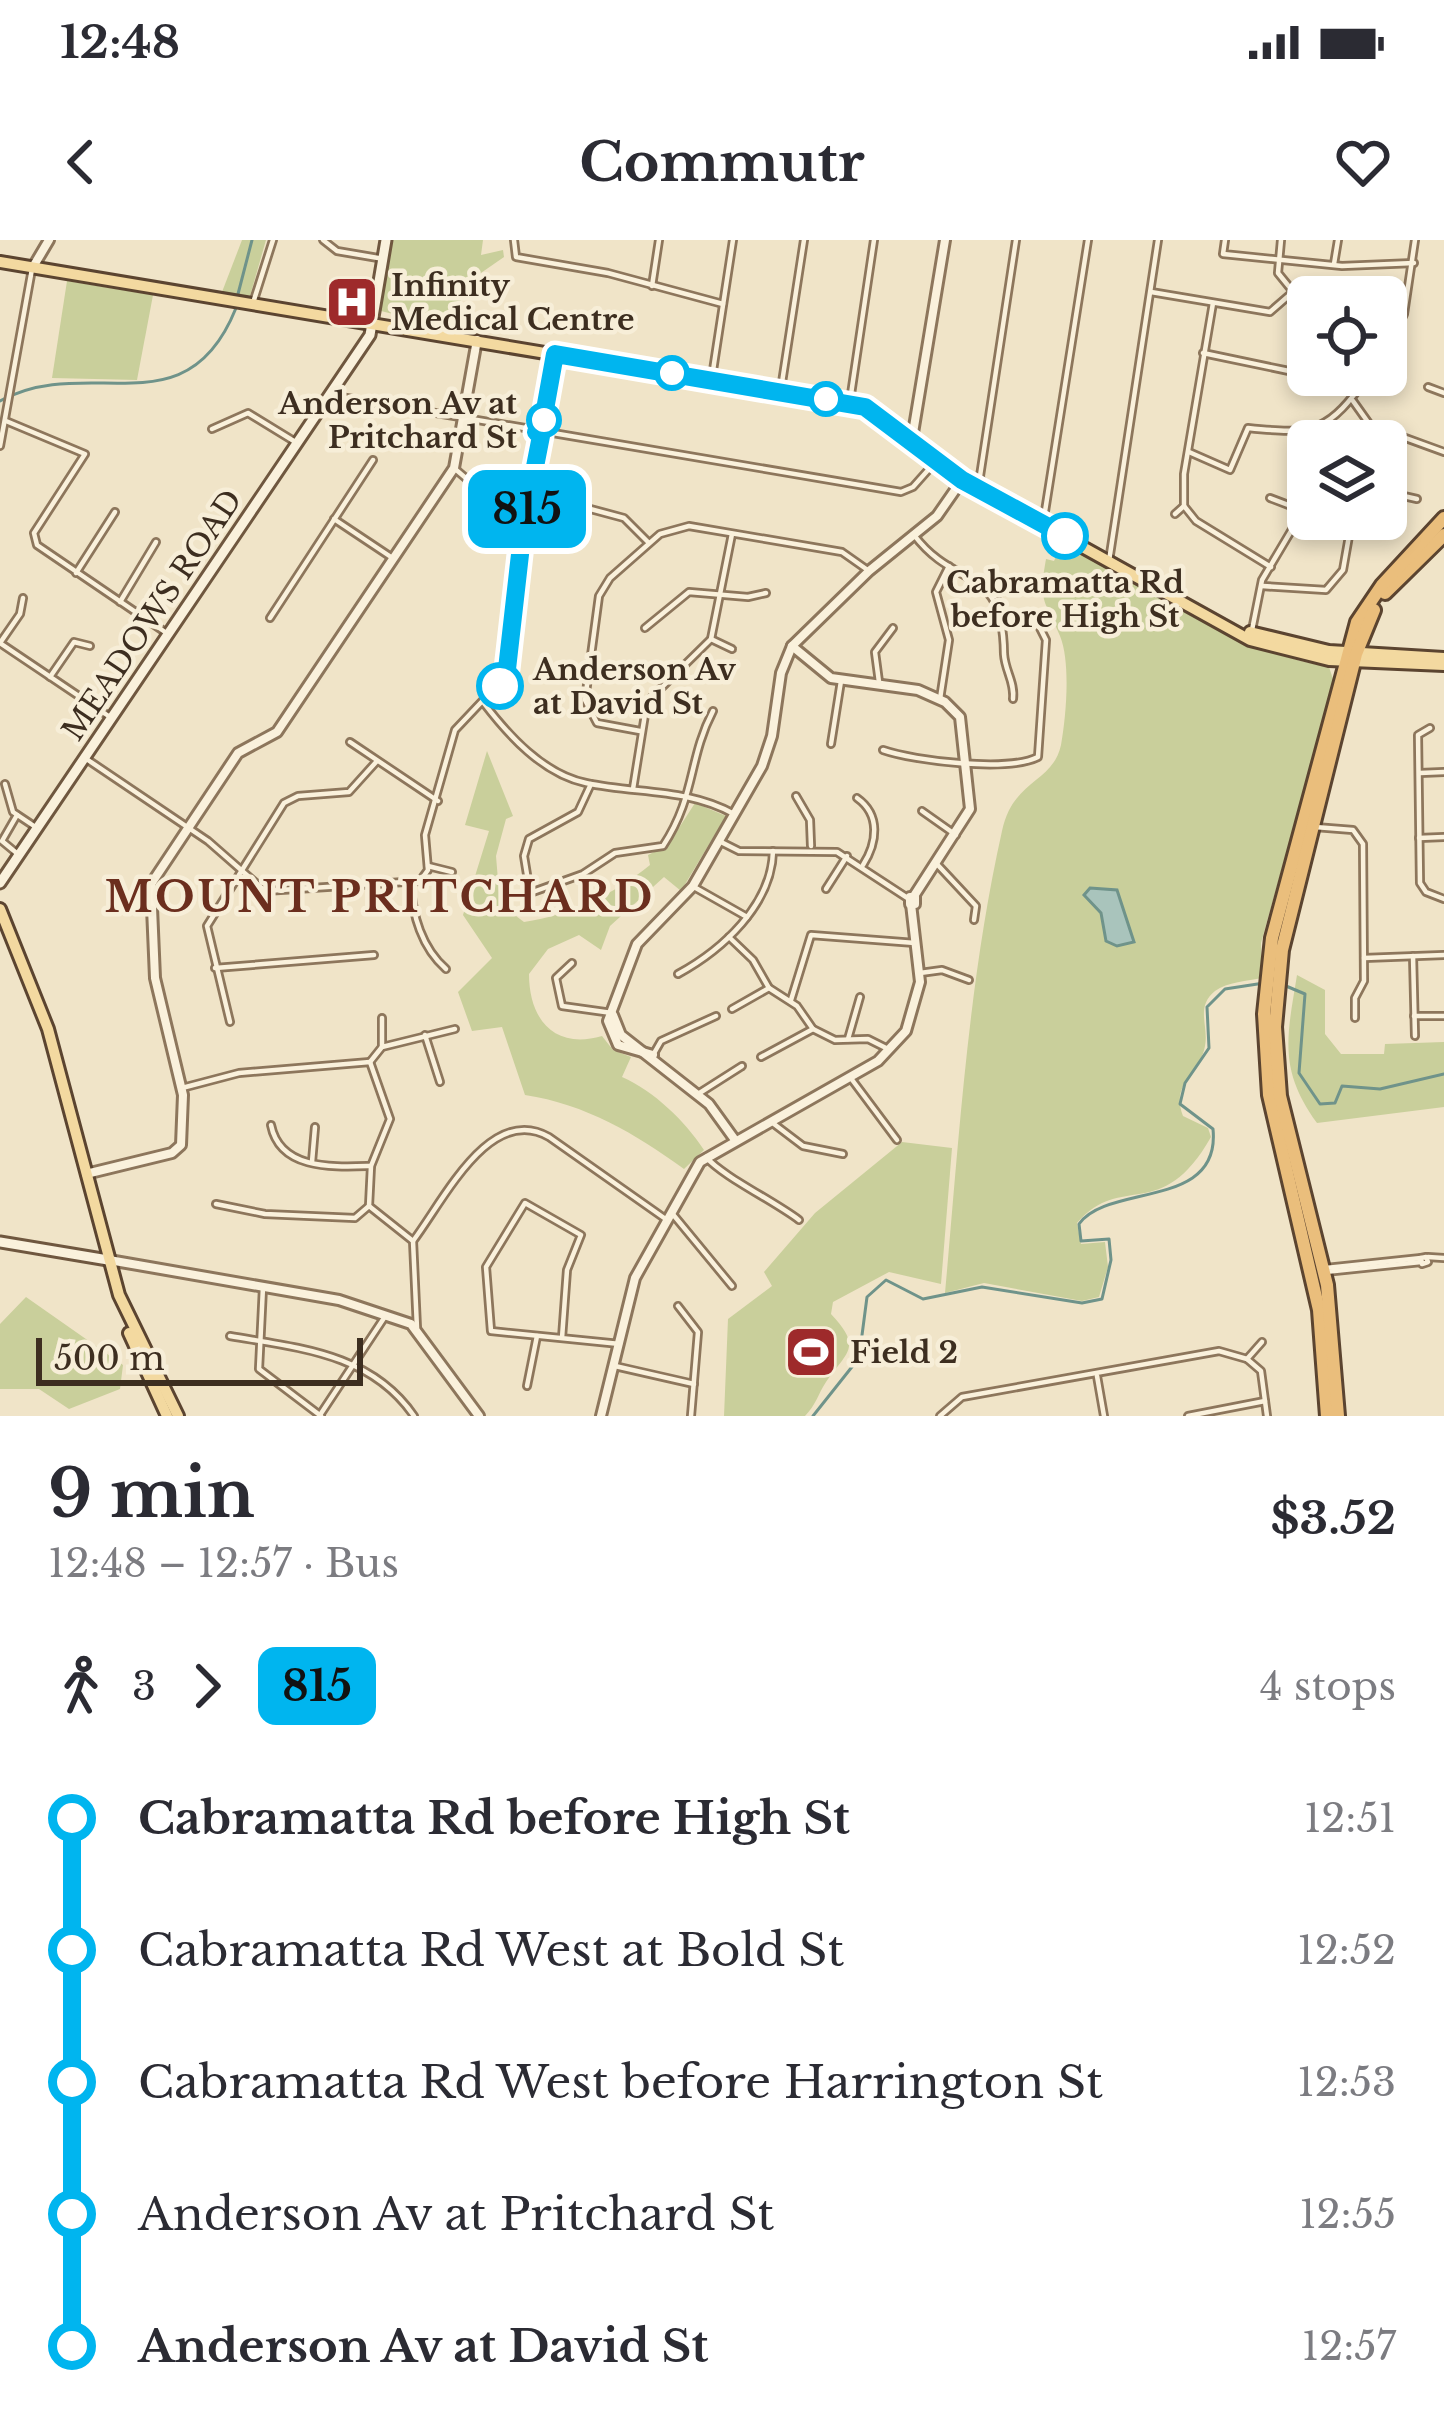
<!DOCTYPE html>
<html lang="en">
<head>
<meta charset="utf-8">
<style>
  :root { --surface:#fff; --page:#f7f7f7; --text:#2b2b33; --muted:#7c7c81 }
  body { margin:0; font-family:"Libre Baskerville",serif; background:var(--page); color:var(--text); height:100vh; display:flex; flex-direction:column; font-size:45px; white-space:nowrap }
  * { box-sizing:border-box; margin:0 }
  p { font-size:39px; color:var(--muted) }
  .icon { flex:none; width:66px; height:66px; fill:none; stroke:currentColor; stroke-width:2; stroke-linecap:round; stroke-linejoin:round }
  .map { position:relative; height:1176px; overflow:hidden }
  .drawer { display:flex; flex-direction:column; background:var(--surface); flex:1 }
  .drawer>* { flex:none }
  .badge { padding:0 24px; border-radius:18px; font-size:42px; line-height:78px }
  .controls { position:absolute; left:1287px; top:36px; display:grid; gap:24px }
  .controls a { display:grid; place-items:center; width:120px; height:120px; border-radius:18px; background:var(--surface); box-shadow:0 6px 18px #0003; font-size:60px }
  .scale { position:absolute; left:36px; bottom:30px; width:327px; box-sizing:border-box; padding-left:12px; border:6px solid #3d2e20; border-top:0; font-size:33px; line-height:42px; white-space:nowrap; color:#3d2e20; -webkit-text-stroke:9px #f7eed8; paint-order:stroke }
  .map>.badge { position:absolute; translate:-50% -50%; box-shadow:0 0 0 6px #fff }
  .legs { display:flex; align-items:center; gap:18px; height:132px; padding:0 48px; font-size:39px }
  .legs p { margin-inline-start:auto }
  .summary { display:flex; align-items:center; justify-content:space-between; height:204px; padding:0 48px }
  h1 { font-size:66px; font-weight:700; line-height:90px }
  ul { padding:0 48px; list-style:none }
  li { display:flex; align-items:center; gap:42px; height:132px; font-size:45px }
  li i { display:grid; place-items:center; width:18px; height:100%; margin:0 15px; background:currentColor }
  li i::after { content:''; width:30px; height:30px; margin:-15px; border:9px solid; border-radius:50%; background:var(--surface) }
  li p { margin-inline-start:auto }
  li:first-child i { background:linear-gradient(#0000 50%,currentColor 0) }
  li:last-child i { background:linear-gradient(currentColor 50%,#0000 0) }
  .status { display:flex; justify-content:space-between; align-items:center; height:84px; padding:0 60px; background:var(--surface); direction:ltr }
  .status svg { height:33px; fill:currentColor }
  header { display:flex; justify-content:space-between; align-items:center; height:156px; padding:0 48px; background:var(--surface); font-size:54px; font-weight:700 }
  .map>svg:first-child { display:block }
</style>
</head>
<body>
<div class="status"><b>12:48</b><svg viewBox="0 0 49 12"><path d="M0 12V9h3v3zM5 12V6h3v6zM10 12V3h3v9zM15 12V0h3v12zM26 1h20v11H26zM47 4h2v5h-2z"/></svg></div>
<header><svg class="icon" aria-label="back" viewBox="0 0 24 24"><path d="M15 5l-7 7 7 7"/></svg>Commutr<svg class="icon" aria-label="heart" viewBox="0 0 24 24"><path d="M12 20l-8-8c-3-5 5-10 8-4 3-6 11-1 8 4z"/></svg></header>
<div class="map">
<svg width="1444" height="1176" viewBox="0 0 1444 1176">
  <rect width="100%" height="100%" fill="#f0e4c8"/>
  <g fill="#c9cf9b">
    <polygon points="242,0 266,0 250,56 222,52"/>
    <polygon points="391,0 483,0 481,15 503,10 504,17 478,35 477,45 463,43 457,90 381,71"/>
    <polygon points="67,41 153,55 137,140 52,138"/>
    <path d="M1062,303C1150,349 1230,410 1329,427L1334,442L1261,703L1262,738C1248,741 1227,742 1215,751C1195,767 1209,786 1205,806C1200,834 1170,843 1183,876L1208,888L1211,897C1161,985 1122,931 1077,983L1081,1004L1105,1002L1108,1027L1099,1057L1082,1061L984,1043L945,1053C959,899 968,743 1002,591C1013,539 1053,543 1061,505C1066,477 1071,423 1060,396C1045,359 1038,364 1046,319L1054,321Z"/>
    <path d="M487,511L513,576L506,579L496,616L500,664L524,682C571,675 613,655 650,625L648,615L668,605L695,563L726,576L681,651L664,637L610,686L601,710L579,695L548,709L529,734C529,779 554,810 602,796L613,810L631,817L622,837C654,851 685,881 704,910L684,929C636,894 585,864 525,855L502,787L472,791L458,752L492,718L463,675L489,591L465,585Z"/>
    <path d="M1297,735L1325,750V794L1341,814H1384L1385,804L1444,802V867L1317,883C1278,829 1287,797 1297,735Z"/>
    <path d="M902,902L952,908L941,1044L889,1032L833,1062L831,1074C863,1108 847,1111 826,1142C818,1154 816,1165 805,1176H724L728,1079L772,1046L764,1032L815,973Z"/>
    <polygon points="26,1057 123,1125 120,1149 69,1169 39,1149 0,1149 0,1084"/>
  </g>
  <polygon fill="#a9c4bc" stroke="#6f938a" stroke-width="3" points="1090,648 1117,650 1134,702 1117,706 1106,701 1101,673 1084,655"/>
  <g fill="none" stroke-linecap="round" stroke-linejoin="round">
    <g stroke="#6f938a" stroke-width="3">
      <polyline points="238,54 252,0"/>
      <path d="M0,161C89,112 186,193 236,68"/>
      <polyline points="1286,746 1305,754 1299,833 1320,864 1335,863 1342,846 1380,849 1444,834"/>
      <path d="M813,1176L859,1118L867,1057L886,1040L923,1059L982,1047L1082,1063L1102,1059L1111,1020L1109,999L1081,1001L1079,984C1108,943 1221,970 1213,889L1180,864L1185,843L1209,808L1207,767L1225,749L1264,743"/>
    </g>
    <g stroke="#8d765c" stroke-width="10">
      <g id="minor">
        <polyline points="323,0 337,11 384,19"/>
        <polyline points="514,0 516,17 608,33 723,64"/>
        <polyline points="1225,0 1223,14 1342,26 1414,23"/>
        <polyline points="1281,0 1278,33 1308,70"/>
        <polyline points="1334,24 1338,0"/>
        <polyline points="652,46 659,0"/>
        <polyline points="1151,52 1270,72 1293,52"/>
        <polyline points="253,63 273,0"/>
        <polyline points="1386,111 1404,74 1415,0"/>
        <polyline points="1203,113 1289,131 1308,115"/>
        <polyline points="712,137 733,0"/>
        <polyline points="1428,147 1444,153"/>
        <polyline points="781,149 804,0"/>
        <polyline points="329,155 537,190"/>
        <polyline points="850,161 874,0"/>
        <polyline points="1353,161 1370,185 1444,212"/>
        <polyline points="6,181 85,214 34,293 37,305 168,394"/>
        <polyline points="542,186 554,119"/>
        <polygon points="538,188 545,187 545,195 538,195"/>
        <polyline points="212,189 248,173 297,203"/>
        <polyline points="547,192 901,252 913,247 937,220"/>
        <polyline points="1304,193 1308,220"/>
        <polyline points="1367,201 1370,185"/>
        <polyline points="0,206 32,29"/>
        <path d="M1189,212L1230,230L1248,188C1316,195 1328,192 1369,135"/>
        <polyline points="454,228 523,287"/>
        <polyline points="982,249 980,236 1016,0"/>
        <polyline points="1386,252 1417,259"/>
        <polyline points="531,253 624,278 649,303"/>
        <polyline points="1270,258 1299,269"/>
        <polyline points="1184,266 1196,281 1271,327"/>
        <polyline points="1175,274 1184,266 1184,234 1213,63"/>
        <polyline points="334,279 394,319"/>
        <polyline points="1043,284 1088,0"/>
        <path d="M914,295C957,352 1003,322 1004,414C1005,431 1015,442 1013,459"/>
        <polyline points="1109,321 1158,0"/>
        <polyline points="76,333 115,272"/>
        <polyline points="1262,346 1326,350 1343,330 1352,279"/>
        <polyline points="995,356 1015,342"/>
        <polyline points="120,362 156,302"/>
        <polyline points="270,378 373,220"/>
        <polyline points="645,388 689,352 748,357 766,353"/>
        <polyline points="1252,390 1262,340 1294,286 1308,233"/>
        <polyline points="711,399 732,409"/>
        <polyline points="0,403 110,477"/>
        <polyline points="0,403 20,374 23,358"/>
        <polyline points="50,437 74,402 90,406"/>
        <polyline points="879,442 875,412 893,388"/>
        <polyline points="940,459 949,400 936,352 949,326"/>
        <path d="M483,462C508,495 543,534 586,543C637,554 687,548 734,574"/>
        <polyline points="1430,488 1418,495 1420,643 1426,652 1444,659"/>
        <polyline points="640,491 597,483 585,460 599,356 610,338 660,294 689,286 842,312 869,331"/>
        <polyline points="350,502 438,561"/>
        <polyline points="831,504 841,441"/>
        <path d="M883,510C915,521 1008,532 1038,517L1046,400L1038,384"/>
        <polyline points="85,518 208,601 265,651 420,641 428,630 425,595 455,490 506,436 541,196"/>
        <polyline points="1420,533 1444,532"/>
        <polyline points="5,544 13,572 37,588"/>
        <path d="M591,544L578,572L529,599L524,616L530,653L583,634L615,613L663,606C696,556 688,519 713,471"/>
        <polyline points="633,549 647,462 711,399 732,294"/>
        <polyline points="796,556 810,580 811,606"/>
        <path d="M857,558C881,575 877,603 863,625"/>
        <polyline points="922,571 956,595"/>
        <polyline points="17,575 2,601 19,615"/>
        <polyline points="1315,587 1353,590 1363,604 1364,741 1355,758 1355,778"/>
        <polyline points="1419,598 1444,597"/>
        <polyline points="719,601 739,611 837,612 909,659"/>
        <polyline points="935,622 976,666 974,680"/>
        <polyline points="428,626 452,632"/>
        <path d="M411,644C412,675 422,708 446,729"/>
        <polyline points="694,647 747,677"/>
        <polyline points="826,649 847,616"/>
        <polyline points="729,697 753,720 769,748 797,766 813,789 835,800 868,799 890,810"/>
        <polyline points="1413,716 1415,796"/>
        <polyline points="1364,718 1444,715"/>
        <polyline points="572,723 556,738 562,766 612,773"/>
        <polyline points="215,728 374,715"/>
        <polyline points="920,733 942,730 969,740"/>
        <path d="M678,734C722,710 772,665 773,611"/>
        <polyline points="791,760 811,695 915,703"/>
        <polyline points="732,769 769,748"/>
        <polyline points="1414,776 1444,776"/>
        <polyline points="382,778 382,807"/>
        <polyline points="230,782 207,686 284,563 298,556 349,552 377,521"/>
        <polyline points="425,795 440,842"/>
        <polyline points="848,799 860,757"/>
        <polyline points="653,815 661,801 716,776"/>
        <polyline points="761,817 813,789"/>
        <polyline points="370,822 390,879 371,926 369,966 413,1001 417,1088"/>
        <polyline points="370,822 382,807 455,789"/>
        <polyline points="850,837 897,900"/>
        <polyline points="182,848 239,833 370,822"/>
        <polyline points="698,854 742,826"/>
        <polyline points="774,884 803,906 843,914"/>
        <path d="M271,885C280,930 332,927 371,926"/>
        <path d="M706,917C722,936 774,961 799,980"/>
        <polyline points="312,922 315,887"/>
        <polyline points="216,964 265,974 355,978 369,966"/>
        <polyline points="671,972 732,1046"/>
        <path d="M413,1001C444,960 490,863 549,897L667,980"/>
        <polygon points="1426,1017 1428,1022 1422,1024 1421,1018"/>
        <polyline points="1428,1017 1444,1018"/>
        <polyline points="1326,1028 1421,1018"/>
        <polyline points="1325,1032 1421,1022"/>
        <polyline points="263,1047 259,1129 321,1176"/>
        <polyline points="678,1066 698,1092 691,1176"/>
        <path d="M230,1096C299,1108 371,1113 414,1176"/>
        <polyline points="562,1098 567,1030 581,995 525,963 486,1027 491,1091 620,1104"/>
        <polyline points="1247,1119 1262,1102"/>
        <polyline points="615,1126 694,1144"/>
        <polyline points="1097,1136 1104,1176"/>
        <polyline points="527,1146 537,1096"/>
        <polyline points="320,1175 386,1075"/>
        <polyline points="940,1176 962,1157 1219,1111 1247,1119 1261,1131 1267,1176"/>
        <polyline points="1188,1176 1265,1161"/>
      </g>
    </g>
    <g stroke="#8d765c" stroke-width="14">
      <g id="tertiary">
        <polyline points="33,27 49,0"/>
        <polyline points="912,199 945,0"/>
        <polyline points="792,406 831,438 918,450 945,462 960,477 970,569 914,656"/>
        <rect x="910" y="657" width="5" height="7"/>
        <polyline points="613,775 621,795 709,864 735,900"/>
        <polyline points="653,815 618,805 608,781 637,704 693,646 762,526 772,496 781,433 792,406 869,331 937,276 962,240"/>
        <polyline points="86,934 172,913 181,905 183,855 155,738 151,644 238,513 277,492 454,228 477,100"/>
        <polyline points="109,1020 339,1060 411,1084 479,1176"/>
        <polyline points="601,1176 635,1038 700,922 878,821 906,791 920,742 911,664"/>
      </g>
    </g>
    <g stroke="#6f573f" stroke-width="15">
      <g id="secondary">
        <polyline points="0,643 370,95 386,0"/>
        <polyline points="0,1002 108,1020"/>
      </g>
    </g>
    <g stroke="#5b4430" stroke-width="16">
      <g id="primary">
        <polyline points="0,22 857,165 889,180 962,240 1250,400 1329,420 1444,425"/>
        <polyline points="1250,392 1329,411 1444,418"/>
        <polyline points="0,669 48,789 119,1055 178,1176"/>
        <polyline points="129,1093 167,1176"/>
      </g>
    </g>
    <g stroke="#5b4430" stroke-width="18">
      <g id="trunk">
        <polyline points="1385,353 1444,295"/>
        <polyline points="1327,1176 1319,1070 1269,855 1264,774 1272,698 1357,382 1382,345 1444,278"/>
        <polyline points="1338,1176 1327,1045 1280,856 1275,787 1282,710 1356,414 1374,370"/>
      </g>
    </g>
    <use href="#minor" stroke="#faf1dc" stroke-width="4.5"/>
    <use href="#tertiary" stroke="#faf1dc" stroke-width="8"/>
    <use href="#secondary" stroke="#faf1dc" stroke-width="9"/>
    <use href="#primary" stroke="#f3d9a0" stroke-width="10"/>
    <use href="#trunk" stroke="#eabe7c" stroke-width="12"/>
  </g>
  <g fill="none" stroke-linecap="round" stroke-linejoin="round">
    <g stroke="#fff" stroke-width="27">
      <polyline id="line-1" points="500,446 507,429 523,288 541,196 536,192 542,186 555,114 865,167 962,240 1065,296"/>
    </g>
    <use href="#line-1" stroke="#00b5ef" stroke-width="18"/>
  </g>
  <defs>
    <g id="hospital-square" transform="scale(2.7)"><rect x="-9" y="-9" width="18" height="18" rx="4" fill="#9e2a2b" stroke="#f7eed8"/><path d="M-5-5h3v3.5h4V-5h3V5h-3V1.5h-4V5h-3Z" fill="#fff"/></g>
    <g id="stadium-square" transform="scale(2.7)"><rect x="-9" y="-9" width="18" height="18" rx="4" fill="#9e2a2b" stroke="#f7eed8"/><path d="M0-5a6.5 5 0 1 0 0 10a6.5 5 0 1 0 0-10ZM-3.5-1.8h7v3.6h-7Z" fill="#fff"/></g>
  </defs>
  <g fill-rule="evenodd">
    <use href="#hospital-square" x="352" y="62"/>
    <use href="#stadium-square" x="811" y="1112"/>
  </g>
  <g fill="#fff" stroke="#00b5ef" stroke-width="6">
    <circle cx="672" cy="133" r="15"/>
    <circle cx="826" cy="159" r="15"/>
    <circle cx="544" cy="180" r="15"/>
    <circle cx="1065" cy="296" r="21"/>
    <circle cx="500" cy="446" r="21"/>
  </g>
  <g text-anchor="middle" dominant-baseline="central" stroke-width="9" stroke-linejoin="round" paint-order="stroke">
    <g font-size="30" font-weight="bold" fill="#3d2e20" stroke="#f7eed8" text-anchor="start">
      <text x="391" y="45">Infinity<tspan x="391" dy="34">Medical Centre</tspan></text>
      <text x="850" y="1112">Field 2</text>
    </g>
    <g font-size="30" font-weight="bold" fill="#3d2e20" stroke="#f7eed8" text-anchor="end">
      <text x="517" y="163">Anderson Av at<tspan x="517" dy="34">Pritchard St</tspan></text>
      <text x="1065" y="342" text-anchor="middle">Cabramatta Rd<tspan x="1065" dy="34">before High St</tspan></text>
      <text x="533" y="429" text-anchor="start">Anderson Av<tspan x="533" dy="34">at David St</tspan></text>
    </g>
    <g font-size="30" fill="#3d2e20" stroke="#f7eed8">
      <text transform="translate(152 375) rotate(-56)">MEADOWS ROAD</text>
    </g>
    <g font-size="42" font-weight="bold" letter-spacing="3" fill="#6b2e1e" stroke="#f7eed8">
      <text x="380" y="657">MOUNT PRITCHARD</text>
    </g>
  </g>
</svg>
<div class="controls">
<a><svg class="icon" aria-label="locate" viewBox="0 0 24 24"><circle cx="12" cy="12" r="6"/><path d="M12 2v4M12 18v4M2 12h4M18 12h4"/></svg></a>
<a><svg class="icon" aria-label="layers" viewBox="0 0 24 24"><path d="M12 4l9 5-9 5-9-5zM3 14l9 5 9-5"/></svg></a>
</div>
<div class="scale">500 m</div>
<b class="badge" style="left:527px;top:269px;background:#00b5ef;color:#111">815</b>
</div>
<section class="drawer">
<div class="summary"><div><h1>9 min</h1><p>12:48 – 12:57 · Bus</p></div><b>$3.52</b></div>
<div class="legs"><svg class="icon" aria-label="walk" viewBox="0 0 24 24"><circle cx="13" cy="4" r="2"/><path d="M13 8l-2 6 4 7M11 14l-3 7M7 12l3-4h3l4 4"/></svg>3<svg class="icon" aria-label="forward" viewBox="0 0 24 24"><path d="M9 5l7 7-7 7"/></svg><b class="badge" style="background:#00b5ef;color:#111">815</b><p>4 stops</p></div>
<ul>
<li><i style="color:#00b5ef"></i><b>Cabramatta Rd before High St</b><p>12:51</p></li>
<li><i style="color:#00b5ef"></i><span>Cabramatta Rd West at Bold St</span><p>12:52</p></li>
<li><i style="color:#00b5ef"></i><span>Cabramatta Rd West before Harrington St</span><p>12:53</p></li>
<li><i style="color:#00b5ef"></i><span>Anderson Av at Pritchard St</span><p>12:55</p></li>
<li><i style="color:#00b5ef"></i><b>Anderson Av at David St</b><p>12:57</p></li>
</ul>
</section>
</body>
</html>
